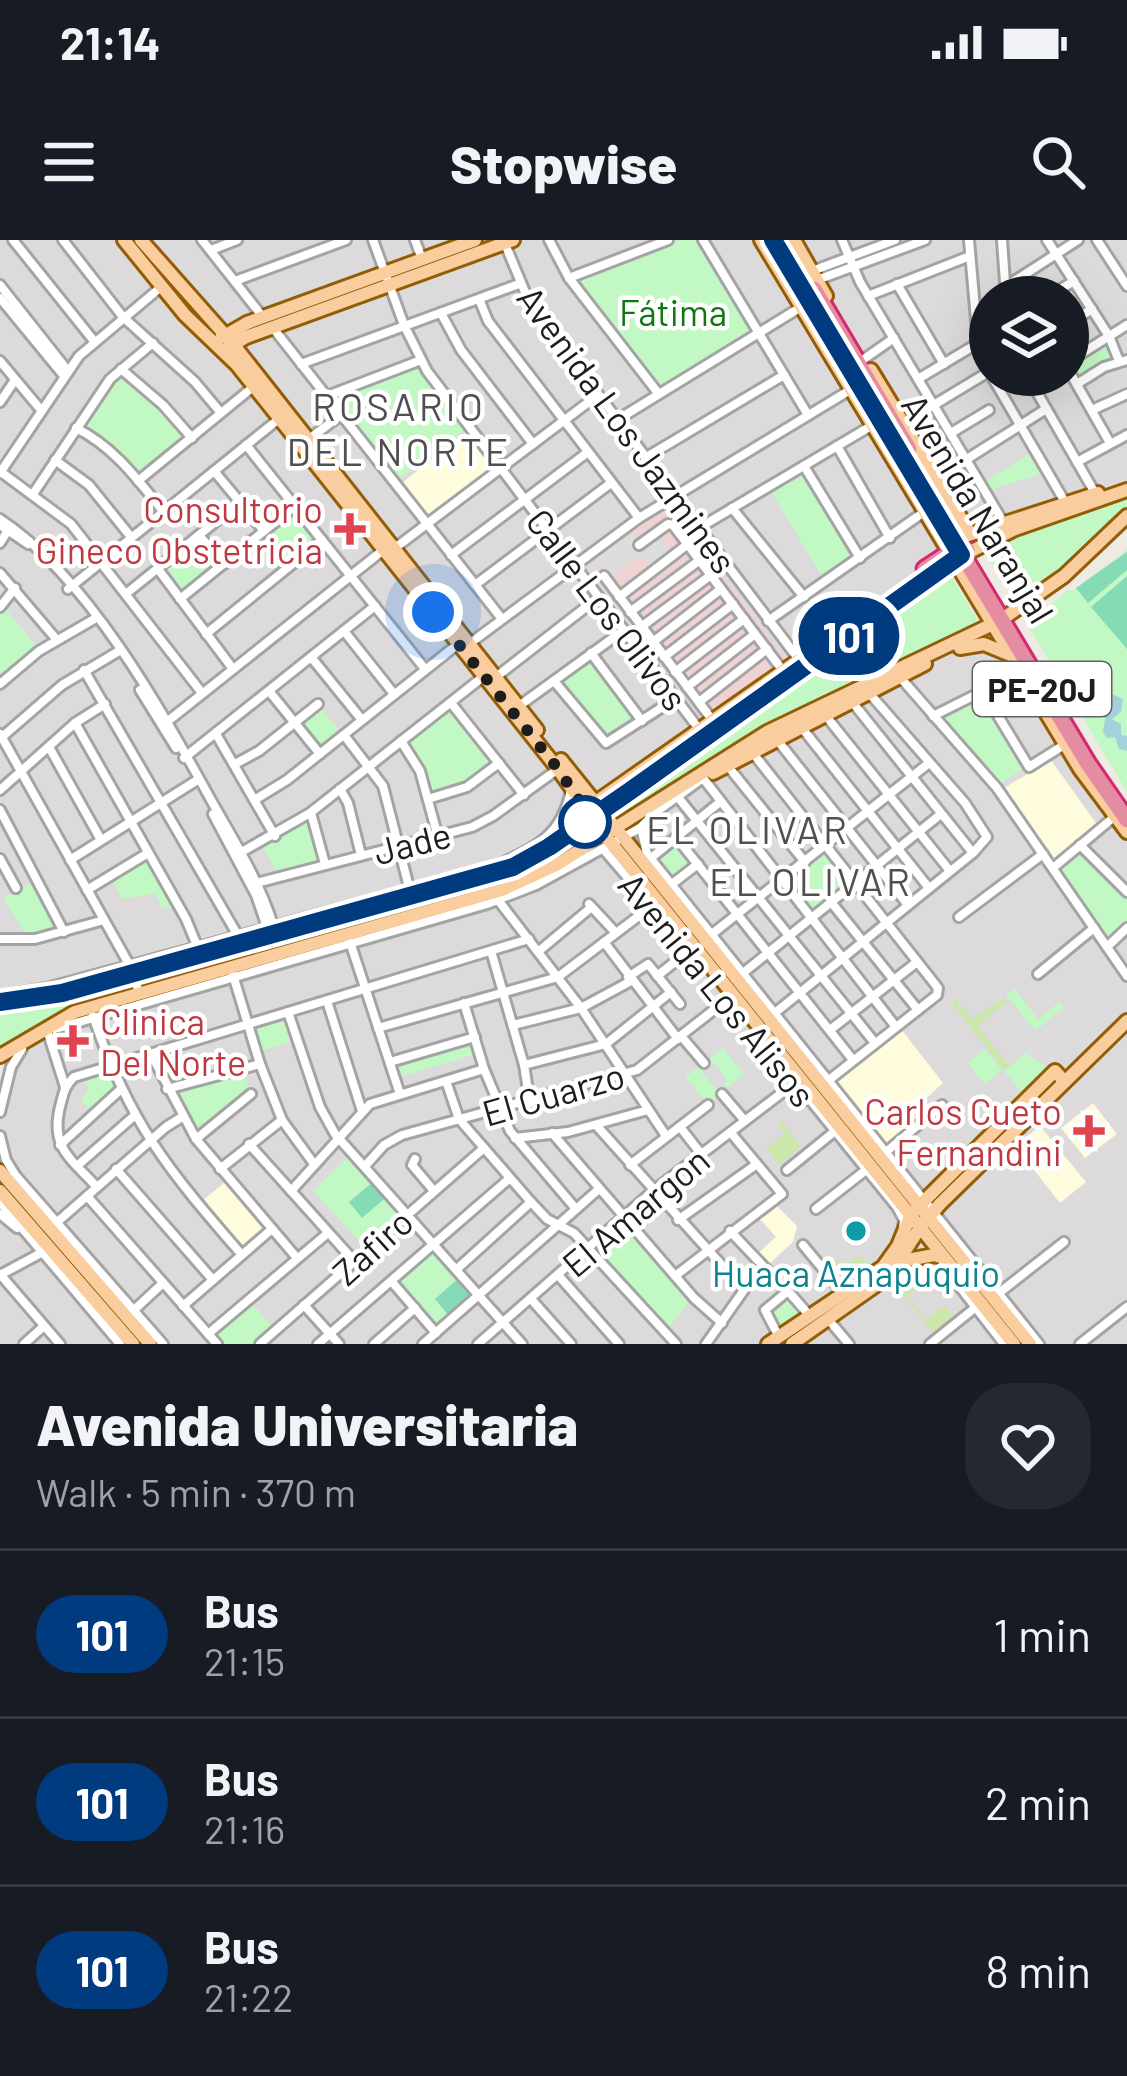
<!DOCTYPE html>
<html lang="en">
<head>
<meta charset="utf-8">
<style>
  :root { --surface:#171b24; --page:#242831; --text:#f1f3f6; --muted:#9ea1a6; --line:#363941 }
  body { margin:0; font-family:Barlow,sans-serif; background:var(--page); color:var(--text); height:100vh; display:flex; flex-direction:column; font-size:45px; white-space:nowrap }
  * { box-sizing:border-box; margin:0 }
  p { font-size:39px; color:var(--muted) }
  .icon { flex:none; width:66px; height:66px; fill:none; stroke:currentColor; stroke-width:2; stroke-linecap:round; stroke-linejoin:round }
  .map { position:relative; height:1104px; overflow:hidden }
  .drawer { display:flex; flex-direction:column; background:var(--surface); flex:1 }
  .drawer>* { flex:none }
  .badge { padding:0 24px; border-radius:39px; font-size:42px; line-height:78px }
  .buttons { position:absolute; left:969px; top:36px; display:grid; gap:24px }
  .buttons a { display:grid; place-items:center; width:120px; height:120px; border-radius:50%; background:var(--surface); box-shadow:0 12px 48px #0002; font-size:60px }
  .you { position:absolute; width:60px; height:60px; margin:-30px; border:9px solid #fff; border-radius:50%; background:#1a73e8; box-shadow:0 0 0 18px #1a73e833 }
  .map>.badge { position:absolute; translate:-50% -50%; box-shadow:0 0 0 6px #fff }
  .round { display:grid; place-items:center; flex:none; width:126px; height:126px; border-radius:48px; background:var(--page) }
  .headline { display:flex; align-items:center; justify-content:space-between; height:204px; padding:0 36px }
  h1 { font-size:57px; font-weight:800; line-height:90px }
  ul { padding:0; list-style:none }
  li { display:flex; align-items:center; gap:36px; height:168px; padding:0 36px; border-top:3px solid var(--line) }
  li div { flex:1 }
  li b { display:block; font-size:45px }
  li em { font-style:normal }
  li .badge { min-width:132px; font-weight:700; text-align:center }
  .status { display:flex; justify-content:space-between; align-items:center; height:84px; padding:0 60px; background:var(--surface); direction:ltr }
  .status svg { height:33px; fill:currentColor }
  header { display:flex; justify-content:space-between; align-items:center; height:156px; padding:0 36px; background:var(--surface); font-size:54px; font-weight:800 }
  .map>svg:first-child { display:block }
</style>
</head>
<body>
<div class="status"><b>21:14</b><svg viewBox="0 0 49 12"><path d="M0 12V9h3v3zM5 12V6h3v6zM10 12V3h3v9zM15 12V0h3v12zM26 1h20v11H26zM47 4h2v5h-2z"/></svg></div>
<header><svg class="icon" aria-label="menu" viewBox="0 0 24 24"><path d="M4 6h16M4 12h16M4 18h16"/></svg>Stopwise<svg class="icon" aria-label="search" viewBox="0 0 24 24"><circle cx="10" cy="10" r="6"/><path d="M15 15l6 6"/></svg></header>
<div class="map">
<svg width="1127" height="1104" viewBox="0 0 1127 1104">
  <rect width="100%" height="100%" fill="#eeeae4"/>
  <g fill="#dcdadb" fill-rule="evenodd">
    <polygon points="0,0 767,0 939,303 936,320 929,330 885,364 547,604 504,627 0,759"/>
    <path d="M789,0H1127V246L969,300ZM990,57H1068V135H990Z"/>
    <polygon points="983,399 1001,404 1127,587 1127,1104 160,1104 11,934 0,914 0,859 12,813 76,774 502,651 753,506 966,403"/>
    <polygon points="0,959 124,1104 0,1104"/>
  </g>
  <polygon fill="#efd3d3" points="666,262 787,420 708,474 588,314"/>
  <g fill="#fefcdd">
    <polygon points="467,191 495,227 428,276 402,243"/>
    <polygon points="1051,520 1098,586 1055,623 1002,549"/>
    <polygon points="901,789 943,843 900,882 903,890 886,904 836,841"/>
    <polygon points="1093,863 1117,894 1085,918 1061,888"/>
    <polygon points="1040,886 1086,942 1060,963 1015,906"/>
    <polygon points="225,942 267,989 243,1010 201,962"/>
    <polygon points="775,964 797,986 793,1002 767,1026 756,1015 776,997 759,978"/>
  </g>
  <g fill="#cbe7ab">
    <polygon points="1004,758 1012,769 1005,763 978,786 1009,826 1004,830 952,763 956,759 972,779"/>
    <polygon points="782,881 801,907 779,925 767,908 785,894 778,884"/>
    <polygon points="820,1015 841,1022 842,1027 858,1017 874,1025 841,1047 818,1021"/>
    <polygon points="918,1023 939,1029 907,1055 926,1080 945,1065 958,1081 952,1081 936,1093 937,1098 892,1040"/>
  </g>
  <g fill="#c1f8c3">
    <polygon points="678,0 699,0 755,92 660,148 573,39"/>
    <polygon points="1107,100 1116,118 1077,142 1069,123"/>
    <polygon points="420,125 467,188 398,240 334,158"/>
    <polygon points="123,133 188,197 140,237 117,211 82,187"/>
    <polygon points="1033,212 1046,232 989,250 984,242"/>
    <polygon points="803,229 856,317 825,342 770,250"/>
    <polygon points="1127,254 1127,272 1056,337 1017,364 984,310"/>
    <polygon points="295,270 318,301 287,325 264,295"/>
    <polygon points="199,298 221,324 182,356 162,328"/>
    <polygon points="1127,310 1127,552 1027,384 1069,349 1072,351"/>
    <polygon points="947,329 981,385 626,574 617,562"/>
    <polygon points="3,366 39,409 0,442 0,369"/>
    <polygon points="591,416 640,481 608,501 558,440"/>
    <polygon points="982,456 1026,527 998,545 939,477"/>
    <polygon points="319,466 342,494 321,510 299,483"/>
    <polygon points="450,466 495,522 467,543 430,555 404,502"/>
    <polygon points="310,577 322,620 278,634 262,605"/>
    <polygon points="675,600 694,624 676,638 657,615"/>
    <polygon points="1081,608 1127,654 1127,685 1108,703 1056,628"/>
    <polygon points="825,612 850,643 813,674 787,641"/>
    <polygon points="146,618 173,666 171,668 162,667 155,654 122,659 112,639"/>
    <polygon points="34,642 61,691 27,697 3,658"/>
    <polygon points="127,740 126,749 42,782 0,809 0,768"/>
    <polygon points="1014,748 1038,779 1060,762 1064,768 1035,791 1006,754"/>
    <polygon points="284,776 294,801 261,811 255,785"/>
    <polygon points="473,801 477,814 396,838 392,825"/>
    <polygon points="723,808 744,834 727,848 724,843 727,840 714,823 709,826 706,821"/>
    <polygon points="985,809 1002,830 985,844 967,823"/>
    <polygon points="1027,812 1047,828 1021,852 1004,831"/>
    <polygon points="702,824 706,828 702,832 716,849 720,847 724,851 708,864 685,837"/>
    <polygon points="107,828 117,851 93,873 81,860 89,848 79,837"/>
    <polygon points="243,833 251,852 197,895 173,851"/>
    <polygon points="350,915 406,971 366,1008 313,951"/>
    <polygon points="625,981 692,1058 666,1091 593,1009"/>
    <polygon points="434,1010 459,1038 435,1059 449,1076 436,1087 397,1042"/>
    <polygon points="789,1051 807,1072 776,1092 765,1070"/>
    <polygon points="251,1062 273,1087 255,1104 221,1104 214,1095"/>
  </g>
  <g fill="#84dbb5">
    <polygon points="1127,312 1127,330 1088,363 1076,348"/>
    <polygon points="1127,336 1127,409 1091,367"/>
    <polygon points="373,942 384,959 362,978 349,962"/>
    <polygon points="459,1038 473,1055 449,1076 435,1059"/>
  </g>
  <g fill="#ddd">
    <polygon points="656,291 671,310 650,326 641,315 609,339 594,319 633,293 641,303"/>
    <polygon points="1023,778 1056,819 1047,828 1038,817 1033,820 1010,790"/>
    <polygon points="1008,908 1021,925 980,957 972,947 1006,920 1002,914"/>
  </g>
  <polygon fill="#a5d1db" points="1110,453 1123,459 1121,472 1112,479 1121,484 1121,495 1127,496 1127,511 1119,509 1115,497 1107,498 1103,492 1105,479 1099,467 1103,457"/>
  <g fill="none" stroke-linecap="round" stroke-linejoin="round">
    <g stroke="#a4a4a4" stroke-width="14">
      <g id="minor">
        <polyline points="13,0 94,101"/>
        <polyline points="63,0 123,77 195,142 221,173"/>
        <polyline points="202,0 262,76"/>
        <polyline points="373,0 404,85 427,131 699,489"/>
        <polyline points="415,0 422,19"/>
        <polyline points="549,0 569,38 658,153"/>
        <polyline points="703,0 808,175"/>
        <polyline points="842,0 860,42 1005,285"/>
        <polyline points="969,0 978,103"/>
        <polyline points="1002,0 1006,57"/>
        <polyline points="1047,0 1109,96 1119,121"/>
        <polyline points="1097,0 1127,46"/>
        <polyline points="505,4 530,64 800,421"/>
        <polyline points="211,10 237,0"/>
        <polyline points="812,31 895,0"/>
        <polyline points="569,38 668,0"/>
        <polyline points="817,40 925,0"/>
        <polyline points="235,41 346,0"/>
        <polyline points="897,44 944,124"/>
        <polyline points="0,45 68,131"/>
        <polyline points="1005,47 1078,0"/>
        <polyline points="868,56 970,16"/>
        <polyline points="1048,57 1074,41"/>
        <polyline points="0,58 64,136"/>
        <polyline points="479,59 488,81 639,278"/>
        <polyline points="441,73 461,110 533,204"/>
        <polyline points="1068,84 1092,69"/>
        <polyline points="273,88 502,379"/>
        <polyline points="864,119 894,98"/>
        <polyline points="0,121 41,170"/>
        <polyline points="1068,122 1127,85"/>
        <polyline points="301,124 519,44"/>
        <polyline points="121,129 163,165 192,198"/>
        <polyline points="1068,129 1110,203"/>
        <polyline points="991,135 1065,262"/>
        <polyline points="1027,135 1095,253"/>
        <polyline points="918,139 990,96"/>
        <polyline points="1077,144 1104,127 1127,120"/>
        <polyline points="1033,145 1048,135"/>
        <polyline points="327,156 421,120"/>
        <polyline points="0,162 15,140"/>
        <polyline points="1092,170 1127,154"/>
        <polyline points="617,180 801,67"/>
        <polyline points="904,183 990,131"/>
        <path d="M76,188C114,207 137,239 163,271"/>
        <polyline points="951,193 989,170"/>
        <polyline points="309,199 341,175"/>
        <polyline points="246,205 425,429"/>
        <polyline points="837,206 890,298"/>
        <polyline points="645,218 784,135"/>
        <polyline points="55,220 89,245 131,297"/>
        <polyline points="1077,222 1127,195"/>
        <polyline points="804,226 860,318"/>
        <polyline points="214,231 264,291"/>
        <polyline points="1,232 71,284 202,453"/>
        <polyline points="0,233 79,116 161,47"/>
        <polyline points="138,241 253,147"/>
        <polyline points="929,243 1046,169"/>
        <polyline points="33,254 110,139 153,103"/>
        <polyline points="732,268 804,357"/>
        <path d="M0,279C87,336 161,469 211,560C234,601 259,640 273,685"/>
        <polyline points="0,285 28,304"/>
        <polyline points="699,288 871,186"/>
        <polyline points="199,295 224,324"/>
        <polyline points="0,303 10,287"/>
        <polyline points="639,305 668,284 673,285 783,431"/>
        <polyline points="451,315 588,212"/>
        <polyline points="158,329 230,425"/>
        <polyline points="0,333 57,400"/>
        <polyline points="604,336 713,481"/>
        <polyline points="475,345 611,243"/>
        <polyline points="68,349 280,178"/>
        <polyline points="127,353 240,262"/>
        <polyline points="619,357 688,304"/>
        <polyline points="180,359 295,266"/>
        <polyline points="0,367 15,348"/>
        <polyline points="630,372 700,320"/>
        <polyline points="768,381 924,272"/>
        <polyline points="641,387 711,335"/>
        <polyline points="344,391 394,454"/>
        <polyline points="206,394 322,300"/>
        <polyline points="653,402 721,349"/>
        <polyline points="469,404 639,278 850,150"/>
        <polyline points="591,413 642,481"/>
        <polyline points="311,417 362,480"/>
        <polyline points="664,417 733,364"/>
        <polyline points="84,430 237,694"/>
        <polyline points="675,432 744,379"/>
        <polyline points="899,436 997,548 1127,736"/>
        <polyline points="496,437 599,357"/>
        <polyline points="554,441 606,503 675,459"/>
        <polyline points="0,444 39,411 96,378"/>
        <polyline points="687,447 755,394"/>
        <polyline points="140,450 176,508"/>
        <polyline points="269,451 320,514"/>
        <polyline points="983,451 1029,527 1064,505"/>
        <polyline points="699,462 767,409"/>
        <polyline points="451,463 524,555"/>
        <polyline points="853,463 973,613"/>
        <polyline points="519,466 624,390"/>
        <polyline points="826,476 950,631"/>
        <polyline points="933,476 1021,432"/>
        <polyline points="75,483 186,679 198,708"/>
        <polyline points="163,485 387,307 399,305 598,155"/>
        <polyline points="802,488 929,648"/>
        <polyline points="0,494 130,726 139,752"/>
        <polyline points="216,494 275,596"/>
        <polyline points="344,495 383,546 411,655"/>
        <polyline points="2,497 62,445 119,411"/>
        <polyline points="401,501 420,531 438,597"/>
        <polyline points="778,501 908,665"/>
        <polyline points="49,507 101,600"/>
        <polyline points="752,512 938,748 937,755 829,840"/>
        <polyline points="184,518 375,366"/>
        <polyline points="235,524 259,511 318,464"/>
        <polyline points="727,525 805,622"/>
        <polyline points="340,549 348,563 361,615"/>
        <polyline points="0,550 75,483 105,464"/>
        <polyline points="677,556 875,803"/>
        <polyline points="256,559 287,540 458,404"/>
        <polyline points="428,559 467,547 499,523"/>
        <polyline points="0,570 64,692"/>
        <polyline points="311,573 325,624"/>
        <polyline points="213,574 256,655 267,687"/>
        <polyline points="676,597 853,820"/>
        <polyline points="1080,605 1127,652"/>
        <polyline points="604,610 693,714"/>
        <polyline points="238,614 310,573 484,436"/>
        <polyline points="651,618 720,562"/>
        <polyline points="0,619 16,648"/>
        <polyline points="70,620 199,539"/>
        <path d="M493,627C533,609 562,597 571,550"/>
        <polyline points="1053,628 1114,577"/>
        <polyline points="253,644 472,587 493,576 558,529"/>
        <polyline points="672,644 698,624"/>
        <polyline points="87,650 148,613"/>
        <polyline points="498,660 581,768 666,896"/>
        <polyline points="831,662 918,770"/>
        <polyline points="589,664 616,693"/>
        <polyline points="959,677 1043,614"/>
        <polyline points="712,694 929,523"/>
        <polyline points="0,699 35,699 104,680"/>
        <polyline points="350,702 400,854"/>
        <polyline points="604,702 678,799"/>
        <polyline points="1107,707 1127,688"/>
        <polyline points="491,711 524,825 530,863"/>
        <polyline points="539,711 588,670"/>
        <polyline points="743,733 941,574"/>
        <polyline points="1038,734 1094,688"/>
        <polyline points="233,735 260,824 282,880 314,924"/>
        <polyline points="657,736 690,710"/>
        <polyline points="628,737 648,724 680,764"/>
        <polyline points="12,754 47,748 397,653"/>
        <polyline points="327,761 362,871"/>
        <polyline points="464,763 484,829 510,891 576,969"/>
        <polyline points="288,772 320,867 335,894 522,1104"/>
        <path d="M93,776C129,883 169,931 242,1015"/>
        <polyline points="771,776 973,613 987,597 965,563 870,454"/>
        <polyline points="513,785 581,768 631,741"/>
        <polyline points="896,787 703,538 656,572 641,587 647,614 1039,1104"/>
        <polyline points="378,788 558,737 652,666"/>
        <polyline points="55,789 487,664 536,645 640,588"/>
        <polyline points="830,790 917,722"/>
        <polyline points="48,793 65,847"/>
        <polyline points="681,796 704,823"/>
        <polyline points="151,814 196,899 297,1018"/>
        <polyline points="390,822 475,797"/>
        <polyline points="524,825 606,804 671,752"/>
        <polyline points="446,841 459,879 531,962 547,979 574,993 676,1104"/>
        <polyline points="167,849 260,824"/>
        <polyline points="722,854 745,881"/>
        <polyline points="811,861 897,967 904,980 903,988"/>
        <polyline points="0,872 11,827 22,809"/>
        <polyline points="596,885 744,1050 706,1104"/>
        <polyline points="680,887 702,915"/>
        <polyline points="552,893 694,1058 722,1083"/>
        <polyline points="0,896 6,920 16,936 163,1104"/>
        <polyline points="515,898 568,892 648,870"/>
        <polyline points="196,899 251,854"/>
        <polyline points="249,904 355,1022"/>
        <polyline points="60,905 120,850"/>
        <polyline points="886,912 942,865"/>
        <polyline points="415,919 412,925 434,951"/>
        <polyline points="366,925 384,905 402,895 637,830 729,758"/>
        <polyline points="630,925 708,865"/>
        <polyline points="77,926 134,876"/>
        <polyline points="116,929 213,1040"/>
        <polyline points="220,929 282,880"/>
        <polyline points="787,930 835,891"/>
        <path d="M96,946C69,917 49,906 61,863C64,851 65,846 74,837L529,699"/>
        <polyline points="291,951 370,864 484,829"/>
        <polyline points="87,956 217,1104"/>
        <polyline points="0,962 120,1104"/>
        <polyline points="816,969 866,930"/>
        <polyline points="0,974 17,988"/>
        <polyline points="678,980 757,924"/>
        <polyline points="55,984 166,887 182,877"/>
        <polyline points="730,991 767,1030"/>
        <polyline points="803,1005 843,1053"/>
        <polyline points="943,1025 1004,1104"/>
        <polyline points="457,1029 531,962"/>
        <polyline points="0,1034 60,1104"/>
        <polyline points="0,1035 41,1013"/>
        <polyline points="558,1035 619,1104"/>
        <polyline points="675,1036 782,954 731,893"/>
        <polyline points="392,1042 436,1093"/>
        <polyline points="999,1053 1064,1002"/>
        <polyline points="531,1059 571,1104"/>
        <polyline points="304,1065 339,1104"/>
        <polyline points="183,1066 272,989"/>
        <polyline points="133,1071 163,1043"/>
        <polyline points="828,1079 849,1104"/>
        <polyline points="208,1094 328,993"/>
        <polyline points="779,1097 765,1070 788,1051 810,1076"/>
        <polyline points="24,1104 44,1086"/>
        <polyline points="260,1104 484,908"/>
        <polyline points="318,1104 510,938"/>
        <polyline points="374,1104 415,1068"/>
        <polyline points="423,1104 599,949"/>
        <polyline points="478,1104 653,951 796,842"/>
        <polyline points="930,1104 976,1067"/>
        <polyline points="1080,1104 1127,1067"/>
      </g>
    </g>
    <g stroke="#925d05" stroke-width="18">
      <g id="major">
        <polyline points="124,0 185,75 237,125 558,529 604,594 1014,1104"/>
        <polyline points="141,0 233,104 537,490"/>
        <polyline points="761,0 1080,529 1127,592"/>
        <polyline points="794,0 826,56"/>
        <polyline points="221,98 247,83 475,0"/>
        <polyline points="229,107 246,97 513,0"/>
        <polyline points="871,130 970,293"/>
        <polyline points="962,297 1098,253"/>
        <polyline points="960,408 984,404 1008,414"/>
        <polyline points="561,520 1030,1104"/>
        <polyline points="713,533 925,424"/>
        <polyline points="596,562 869,371"/>
        <polyline points="0,762 62,753 513,627 549,607 630,551 954,320 1015,289 1127,250"/>
        <polyline points="0,816 75,772 502,650 558,624 767,492 1001,380 1064,336 1127,276"/>
        <polyline points="0,931 150,1104"/>
        <polyline points="0,951 133,1104"/>
        <polyline points="902,1021 934,1015 944,1018"/>
        <polyline points="768,1104 883,1027 898,1006 911,974 1055,831 1064,841"/>
        <polyline points="792,1104 889,1036 921,986 940,964 1127,781"/>
      </g>
    </g>
    <g stroke="#d4296c" stroke-width="21">
      <g id="highway">
        <polyline points="773,0 1088,524 1127,580"/>
        <polyline points="814,49 909,209"/>
        <polyline points="925,329 957,308 967,310"/>
      </g>
    </g>
    <use href="#minor" stroke="#fff" stroke-width="8"/>
    <use href="#major" stroke="#f9cd9e" stroke-width="12"/>
    <use href="#highway" stroke="#e48da2" stroke-width="15"/>
  </g>
  <g fill="none" stroke-linecap="round" stroke-linejoin="round">
    <g stroke="#fff" stroke-width="27">
      <polyline id="line" points="0,762 62,753 513,627 549,607 630,551 961,315 773,0"/>
    </g>
    <use href="#line" stroke="#003b80" stroke-width="18"/>
    <polyline stroke="#1d1d1d" stroke-width="12" stroke-dasharray="0 21.6" points="433,372 558,529 591,578 581,585 585,582"/>
  </g>
  <g fill="#e0444e" stroke="#fff" stroke-width="4.5">
    <path d="M344 271h12v12h12v12h-12v12h-12v-12h-12v-12h12z"/>
    <path d="M67 783h12v12h12v12h-12v12h-12v-12h-12v-12h12z"/>
    <path d="M1083 873h12v12h12v12h-12v12h-12v-12h-12v-12h12z"/>
  </g>
  <circle fill="#fff" stroke="#003b80" stroke-width="6" cx="585" cy="582" r="24"/>
  <circle fill="#0f9aa8" stroke="#fff" stroke-width="4.5" cx="856" cy="991" r="12"/>
  <g text-anchor="middle" dominant-baseline="central" stroke-width="9" stroke-linejoin="round" paint-order="stroke">
    <rect fill="#fff" stroke="#616161" stroke-width="3" x="973" y="422" width="138" height="54" rx="9"/>
    <g font-size="33" font-weight="bold" fill="#1d1d1d">
      <text x="1042" y="449">PE-20J</text>
    </g>
    <g font-size="36" fill="#0f7812" stroke="#fff">
      <text x="673" y="71">Fátima</text>
    </g>
    <g font-size="36" fill="#1d1d1d" stroke="#fff">
      <text transform="translate(628 189) rotate(54)">Avenida Los Jazmines</text>
      <text transform="translate(979 268) rotate(59)">Avenida Naranjal</text>
      <text transform="translate(608 369) rotate(53)">Calle Los Olivos</text>
      <text transform="translate(412 602) rotate(-14)">Jade</text>
      <text transform="translate(718 749) rotate(51)">Avenida Los Alisos</text>
      <text transform="translate(553 853) rotate(-16)">El Cuarzo</text>
      <text transform="translate(635 971) rotate(-40)">El Amargon</text>
      <text transform="translate(372 1006) rotate(-42)">Zafiro</text>
    </g>
    <g font-size="36" fill="#be3a42" stroke="#fff" text-anchor="end">
      <text x="323" y="268">Consultorio<tspan x="323" dy="41">Gineco Obstetricia</tspan></text>
      <text x="100" y="780" text-anchor="start">Clinica<tspan x="100" dy="41">Del Norte</tspan></text>
      <text x="1062" y="870">Carlos Cueto<tspan x="1062" dy="41">Fernandini</tspan></text>
    </g>
    <g font-size="36" fill="#0d838f" stroke="#fff">
      <text x="856" y="1032">Huaca Aznapuquio</text>
    </g>
    <g font-size="39" letter-spacing="3" fill="#505050" stroke="#fff">
      <text x="399" y="165">ROSARIO<tspan x="399" dy="45">DEL NORTE</tspan></text>
      <text x="748" y="588">EL OLIVAR</text>
      <text x="811" y="640">EL OLIVAR</text>
    </g>
  </g>
</svg>
<div class="buttons">
<a><svg class="icon" aria-label="layers" viewBox="0 0 24 24"><path d="M12 4l9 5-9 5-9-5zM3 14l9 5 9-5"/></svg></a>
</div>
<div class="you" style="left:433px;top:372px"></div>
<b class="badge" style="left:849px;top:396px;background:#003b80;color:#fff">101</b>
</div>
<section class="drawer">
<div class="headline"><div><h1>Avenida Universitaria</h1><p>Walk · 5 min · 370 m</p></div><a class="round"><svg class="icon" aria-label="heart" viewBox="0 0 24 24"><path d="M12 20l-8-8c-3-5 5-10 8-4 3-6 11-1 8 4z"/></svg></a></div>
<ul>
<li><span class="badge" style="background:#003b80;color:#fff">101</span><div><b>Bus</b><p>21:15</p></div><em>1 min</em></li>
<li><span class="badge" style="background:#003b80;color:#fff">101</span><div><b>Bus</b><p>21:16</p></div><em>2 min</em></li>
<li><span class="badge" style="background:#003b80;color:#fff">101</span><div><b>Bus</b><p>21:22</p></div><em>8 min</em></li>
</ul>
</section>
</body>
</html>
